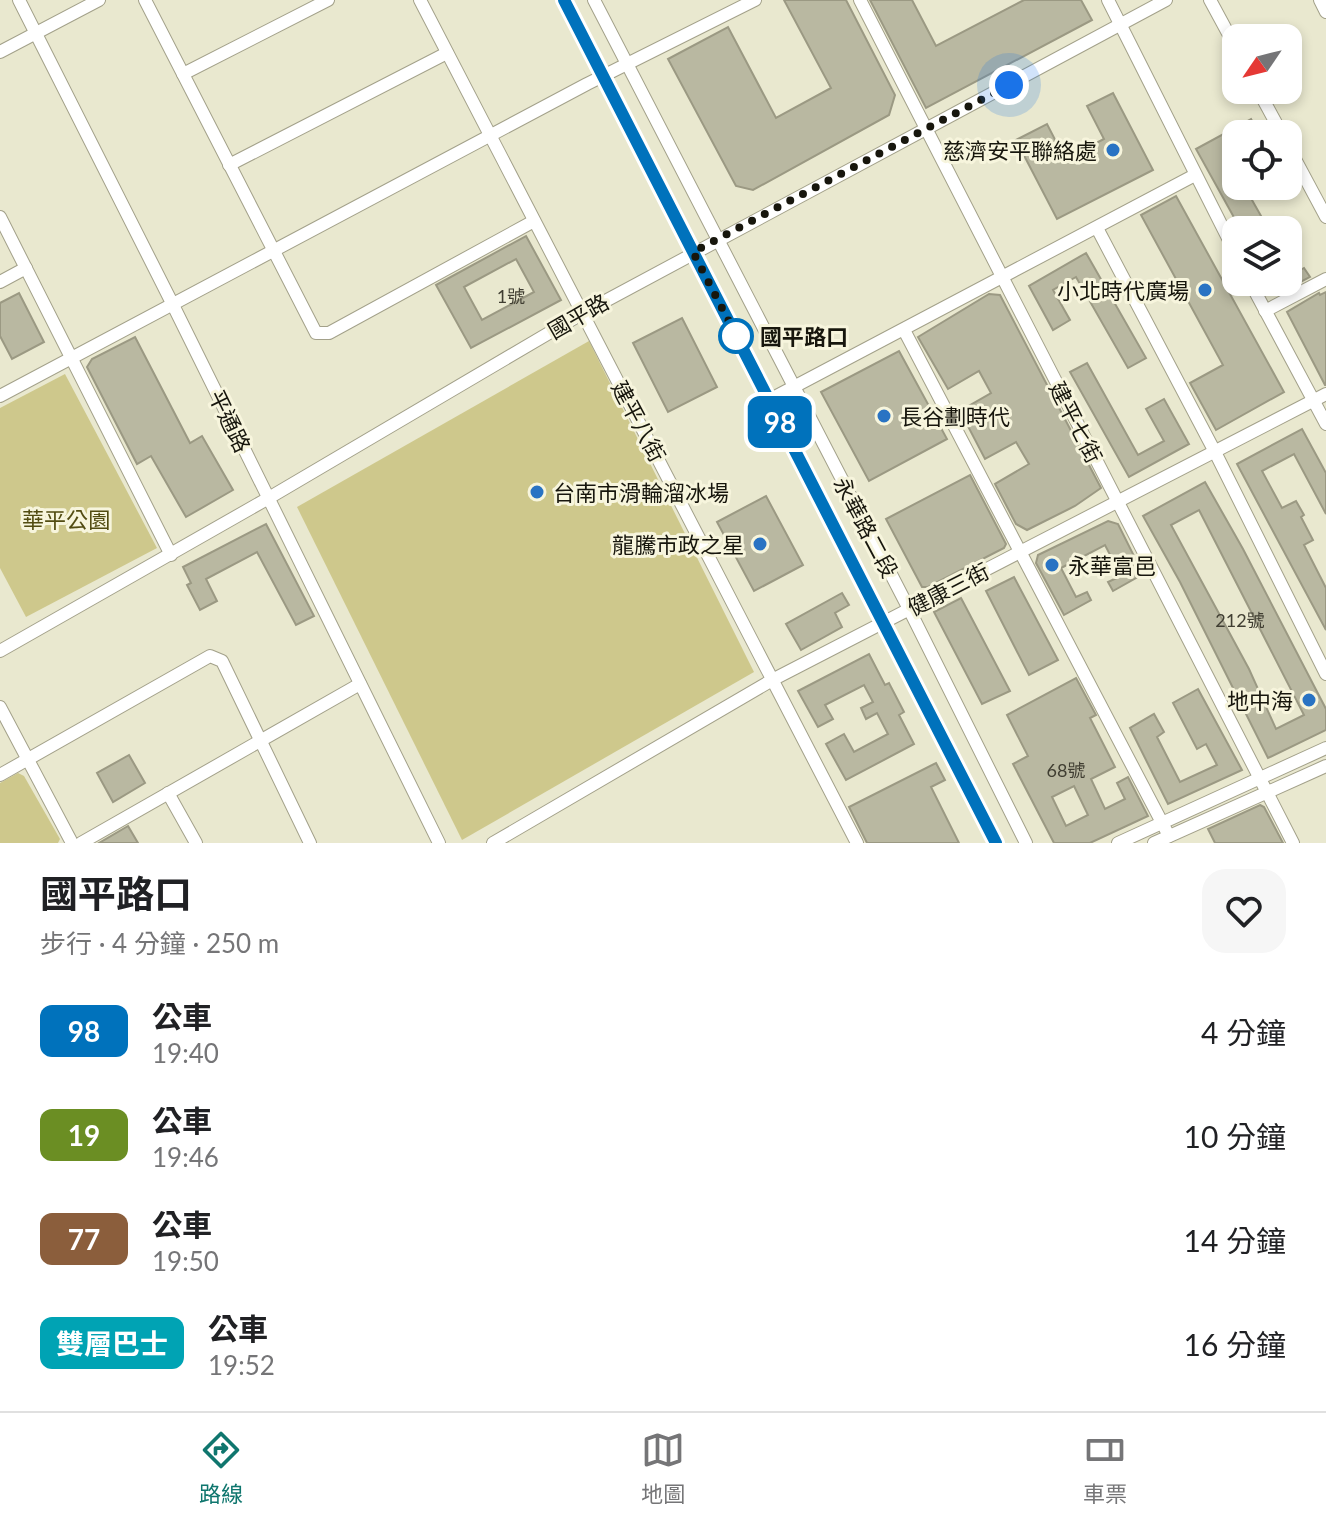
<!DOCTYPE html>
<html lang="zh-TW">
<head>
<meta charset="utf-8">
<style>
  :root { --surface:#fff; --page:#f6f6f6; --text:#202124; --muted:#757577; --line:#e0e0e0; --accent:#0f766e }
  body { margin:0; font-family:Lato,"Noto Sans TC",sans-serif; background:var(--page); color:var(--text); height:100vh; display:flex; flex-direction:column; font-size:30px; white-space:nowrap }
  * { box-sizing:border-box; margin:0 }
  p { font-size:26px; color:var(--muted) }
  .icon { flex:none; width:44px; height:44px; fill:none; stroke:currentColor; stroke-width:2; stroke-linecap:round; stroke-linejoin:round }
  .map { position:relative; height:843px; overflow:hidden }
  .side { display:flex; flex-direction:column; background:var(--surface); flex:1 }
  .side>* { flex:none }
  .badge { padding:0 16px; border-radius:12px; font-size:28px; line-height:52px }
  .needle { width:52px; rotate:235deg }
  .controls { position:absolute; left:1222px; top:24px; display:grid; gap:16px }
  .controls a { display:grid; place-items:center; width:80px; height:80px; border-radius:16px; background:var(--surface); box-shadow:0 4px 12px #0003; font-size:40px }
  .you { position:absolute; width:40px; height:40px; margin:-20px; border:6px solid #fff; border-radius:50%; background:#1a73e8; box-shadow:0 0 0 12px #1a73e833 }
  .map>.badge { position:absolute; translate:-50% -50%; box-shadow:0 0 0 4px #fff }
  .round { display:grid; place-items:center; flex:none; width:84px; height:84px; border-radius:24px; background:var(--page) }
  .headline { display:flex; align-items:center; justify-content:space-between; height:136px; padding:0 40px }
  h1 { font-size:38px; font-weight:700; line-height:60px }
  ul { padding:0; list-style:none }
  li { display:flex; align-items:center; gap:24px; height:104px; padding:0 40px }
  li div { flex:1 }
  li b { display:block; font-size:30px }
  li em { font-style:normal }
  li .badge { min-width:88px; font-weight:700; text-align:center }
  .dock { display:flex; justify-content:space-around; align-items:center; height:112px; border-top:2px solid var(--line); background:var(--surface); font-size:22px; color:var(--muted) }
  .dock a { display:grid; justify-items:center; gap:4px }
  .dock .selected { color:var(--accent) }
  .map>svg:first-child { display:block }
</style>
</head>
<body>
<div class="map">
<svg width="1326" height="843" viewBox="0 0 1326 843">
  <rect width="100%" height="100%" fill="#e9e8cf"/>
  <g fill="#cec88c">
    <polygon points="589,341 754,672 462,840 297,507"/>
    <polygon points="65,374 157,548 26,617 0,568 0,408"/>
    <polygon points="18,773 24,776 60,839 58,843 0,843 0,783"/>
  </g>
  <g fill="#b9b8a1" stroke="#9b9983" stroke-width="2" fill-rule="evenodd">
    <polygon points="784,0 846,0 895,95 889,115 753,190 736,186 668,59 728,27 776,118 831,88"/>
    <polygon points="870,0 912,0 936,46 1024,0 1081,0 1092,20 926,108"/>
    <polygon points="1113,93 1153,170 1057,219 1016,140 1047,124 1065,159 1104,139 1087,106"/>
    <polygon points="1251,119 1259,134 1236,134 1236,186 1244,186 1269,230 1241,230 1196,149"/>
    <polygon points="1176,196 1284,392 1216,430 1190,383 1223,365 1141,215"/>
    <path d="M526,236L561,300L471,348L436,285ZM516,259L534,292L482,320L464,287Z"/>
    <polygon points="1086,253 1146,358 1128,368 1076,277 1053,290 1070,320 1053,330 1029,286"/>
    <polygon points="1304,268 1310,277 1278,294 1275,293 1269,282 1288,282 1288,277"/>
    <polygon points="1326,292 1326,385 1325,385 1287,312 1319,293 1320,295"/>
    <polygon points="19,293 44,342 12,359 0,336 0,303"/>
    <polygon points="989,294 1000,295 1101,488 1075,506 1027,530 1016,524 995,484 1029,464 1016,442 985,459 960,411 991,393 979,371 948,389 918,337"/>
    <polygon points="682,318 717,387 668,412 633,343"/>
    <polygon points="135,337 190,443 202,436 233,490 186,517 151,456 137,464 87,367 92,359"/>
    <polygon points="899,351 947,439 869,481 821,392"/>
    <polygon points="1087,363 1138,455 1164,441 1146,409 1164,399 1189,444 1129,477 1070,372"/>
    <polygon points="1302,429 1326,473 1326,514 1294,454 1262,471 1282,508 1296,501 1304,515 1301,517 1313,540 1304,545 1326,588 1326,630 1237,464"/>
    <polygon points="970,475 1006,544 1004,548 928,587 922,587 886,519"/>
    <path d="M1205,482L1243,549L1326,709V730L1268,758L1180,582L1143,516ZM1199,510L1304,715L1276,729L1249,669L1171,525Z"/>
    <polygon points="766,496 803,565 754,591 717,522"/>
    <polygon points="1108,521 1118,524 1143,574 1113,591 1108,582 1121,576 1105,545 1061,568 1076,597 1087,592 1091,600 1064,615 1036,563 1038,555"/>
    <polygon points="266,524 314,616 296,625 257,552 206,579 217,601 200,610 187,585 191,583 183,567"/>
    <polygon points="1014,577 1058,660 1029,675 986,591"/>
    <polygon points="842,593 849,605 835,613 842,627 801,650 786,624"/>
    <polygon points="961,598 1010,691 982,704 934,612"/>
    <polygon points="869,654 885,685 889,683 904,712 899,715 914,744 846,780 826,744 844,734 854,752 888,734 877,713 866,719 861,708 873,702 864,685 825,705 833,719 818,727 798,691"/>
    <path d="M1076,678L1096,715L1090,718L1115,767L1091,779L1105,809L1125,799L1117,783L1128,777L1148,816L1090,843H1054L1013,764L1028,756L1007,715ZM1074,786L1088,815L1066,826L1052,797Z"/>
    <polygon points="1198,689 1242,770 1168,804 1130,728 1154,714 1164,732 1157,737 1180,782 1217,765 1206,744 1197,749 1173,703"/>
    <polygon points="129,755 145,783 113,802 97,773"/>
    <polygon points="936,763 945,780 931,787 959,843 867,843 849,807"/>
    <polygon points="1260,805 1264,807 1283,843 1215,843 1208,829"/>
    <polygon points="128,826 138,843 99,843"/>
  </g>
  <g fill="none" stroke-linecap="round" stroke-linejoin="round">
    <g stroke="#a3a18a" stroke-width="14">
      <g id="minor">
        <polyline points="19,0 173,305 439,843"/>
        <polyline points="145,0 316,333 329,333 534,221"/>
        <polyline points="420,0 857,843"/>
        <polyline points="564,0 996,843"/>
        <polyline points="594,0 909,609 1026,843"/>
        <polyline points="860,0 1293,843"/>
        <polyline points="1108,0 1236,254"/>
        <polyline points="1210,0 1236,48"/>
        <polyline points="1320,0 1326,12"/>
        <polyline points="0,52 99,0"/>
        <polyline points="183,74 328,0"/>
        <polyline points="1258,90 1282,134"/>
        <polyline points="1288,146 1326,217"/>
        <polyline points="229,165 447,53"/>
        <polyline points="0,217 171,555"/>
        <polyline points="1097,228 1215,452 1326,674"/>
        <polyline points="0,282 26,268"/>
        <polyline points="1250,282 1326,424"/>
        <polyline points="1265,311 1326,279"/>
        <polyline points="904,330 1169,836"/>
        <polyline points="0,396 587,84 755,0"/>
        <polyline points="769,400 1195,175"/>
        <polyline points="0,651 267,499 583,313 1166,0"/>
        <polyline points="0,707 72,843"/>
        <polyline points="0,775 210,656 222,661 310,843"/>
        <polyline points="168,793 196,843"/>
        <polyline points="81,843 360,684"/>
        <polyline points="493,843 774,679 1326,394"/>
        <polyline points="1118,843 1326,748"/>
        <polyline points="1154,843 1326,766"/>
      </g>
    </g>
    <use href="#minor" stroke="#fff" stroke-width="12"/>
  </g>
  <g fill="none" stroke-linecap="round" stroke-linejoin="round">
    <g stroke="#fff" stroke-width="18">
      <polyline id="line" points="564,0 996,843"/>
    </g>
    <use href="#line" stroke="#0072bc" stroke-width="12"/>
    <polyline stroke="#17160d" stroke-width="8" stroke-dasharray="0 14.4" points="736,336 739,341 693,252 1009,85"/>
  </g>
  <g fill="#2973c3" stroke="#f7f5dd" stroke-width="3">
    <circle cx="1113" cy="150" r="8"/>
    <circle cx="1205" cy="290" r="8"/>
    <circle cx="884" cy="416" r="8"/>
    <circle cx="537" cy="492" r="8"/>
    <circle cx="760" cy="544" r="8"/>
    <circle cx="1052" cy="565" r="8"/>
    <circle cx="1309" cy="700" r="8"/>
  </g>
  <circle fill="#fff" stroke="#0072bc" stroke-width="4" cx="736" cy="336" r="16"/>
  <g text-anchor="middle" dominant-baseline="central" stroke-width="6" stroke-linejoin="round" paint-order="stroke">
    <g font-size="18" fill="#403e32">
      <text x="511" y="296">1號</text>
      <text x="1240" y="620">212號</text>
      <text x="1066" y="770">68號</text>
    </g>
    <g font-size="22" fill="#17160d" stroke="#f7f5dd" text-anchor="end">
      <text x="1097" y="150">慈濟安平聯絡處</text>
      <text x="1189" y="290">小北時代廣場</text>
      <text x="900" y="416" text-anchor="start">長谷劃時代</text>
      <text x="553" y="492" text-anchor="start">台南市滑輪溜冰場</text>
      <text x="744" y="544">龍騰市政之星</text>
      <text x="1068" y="565" text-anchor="start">永華富邑</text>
      <text x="1293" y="700">地中海</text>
    </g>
    <g font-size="22" fill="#17160d" stroke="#f7f5dd">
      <text transform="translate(578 316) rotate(-30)">國平路</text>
      <text transform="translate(230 421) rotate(64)">平通路</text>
      <text transform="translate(639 421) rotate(62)">建平八街</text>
      <text transform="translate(1076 422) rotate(63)">建平七街</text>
      <text transform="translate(866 527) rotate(62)">永華路二段</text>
      <text transform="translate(948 589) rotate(-27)">健康三街</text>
    </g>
    <g font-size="22" font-weight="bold" fill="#17160d" stroke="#f7f5dd" text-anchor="start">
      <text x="760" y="336">國平路口</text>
    </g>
    <g font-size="22" fill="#524c12" stroke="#f7f5dd">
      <text x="66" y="519">華平公園</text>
    </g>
  </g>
</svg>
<div class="controls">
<a><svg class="needle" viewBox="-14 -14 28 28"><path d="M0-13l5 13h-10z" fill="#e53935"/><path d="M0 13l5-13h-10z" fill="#757577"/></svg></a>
<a><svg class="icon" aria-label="locate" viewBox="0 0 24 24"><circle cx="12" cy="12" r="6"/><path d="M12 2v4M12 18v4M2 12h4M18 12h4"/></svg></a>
<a><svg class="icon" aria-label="layers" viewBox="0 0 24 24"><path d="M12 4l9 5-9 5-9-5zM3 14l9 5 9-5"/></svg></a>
</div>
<div class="you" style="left:1009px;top:85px"></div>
<b class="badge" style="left:780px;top:422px;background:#0072bc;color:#fff">98</b>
</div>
<section class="side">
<div class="headline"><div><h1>國平路口</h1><p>步行 · 4 分鐘 · 250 m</p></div><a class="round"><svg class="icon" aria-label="heart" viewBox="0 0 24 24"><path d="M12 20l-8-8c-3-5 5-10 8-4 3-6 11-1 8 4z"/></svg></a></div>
<ul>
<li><span class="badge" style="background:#0072bc;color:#fff">98</span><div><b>公車</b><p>19:40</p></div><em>4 分鐘</em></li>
<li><span class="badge" style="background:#6b8e23;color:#fff">19</span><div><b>公車</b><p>19:46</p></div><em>10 分鐘</em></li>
<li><span class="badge" style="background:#8b5e3c;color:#fff">77</span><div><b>公車</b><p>19:50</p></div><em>14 分鐘</em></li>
<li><span class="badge" style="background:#00a3b4;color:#fff">雙層巴士</span><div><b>公車</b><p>19:52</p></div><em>16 分鐘</em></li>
</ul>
</section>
<nav class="dock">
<a class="selected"><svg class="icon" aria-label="directions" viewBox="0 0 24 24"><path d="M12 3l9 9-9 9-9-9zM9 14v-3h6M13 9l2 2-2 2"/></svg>路線</a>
<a><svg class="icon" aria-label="map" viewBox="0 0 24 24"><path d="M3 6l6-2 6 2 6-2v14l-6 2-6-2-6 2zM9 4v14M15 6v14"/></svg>地圖</a>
<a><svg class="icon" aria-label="tickets" viewBox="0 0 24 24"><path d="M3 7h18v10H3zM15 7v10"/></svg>車票</a>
</nav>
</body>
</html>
